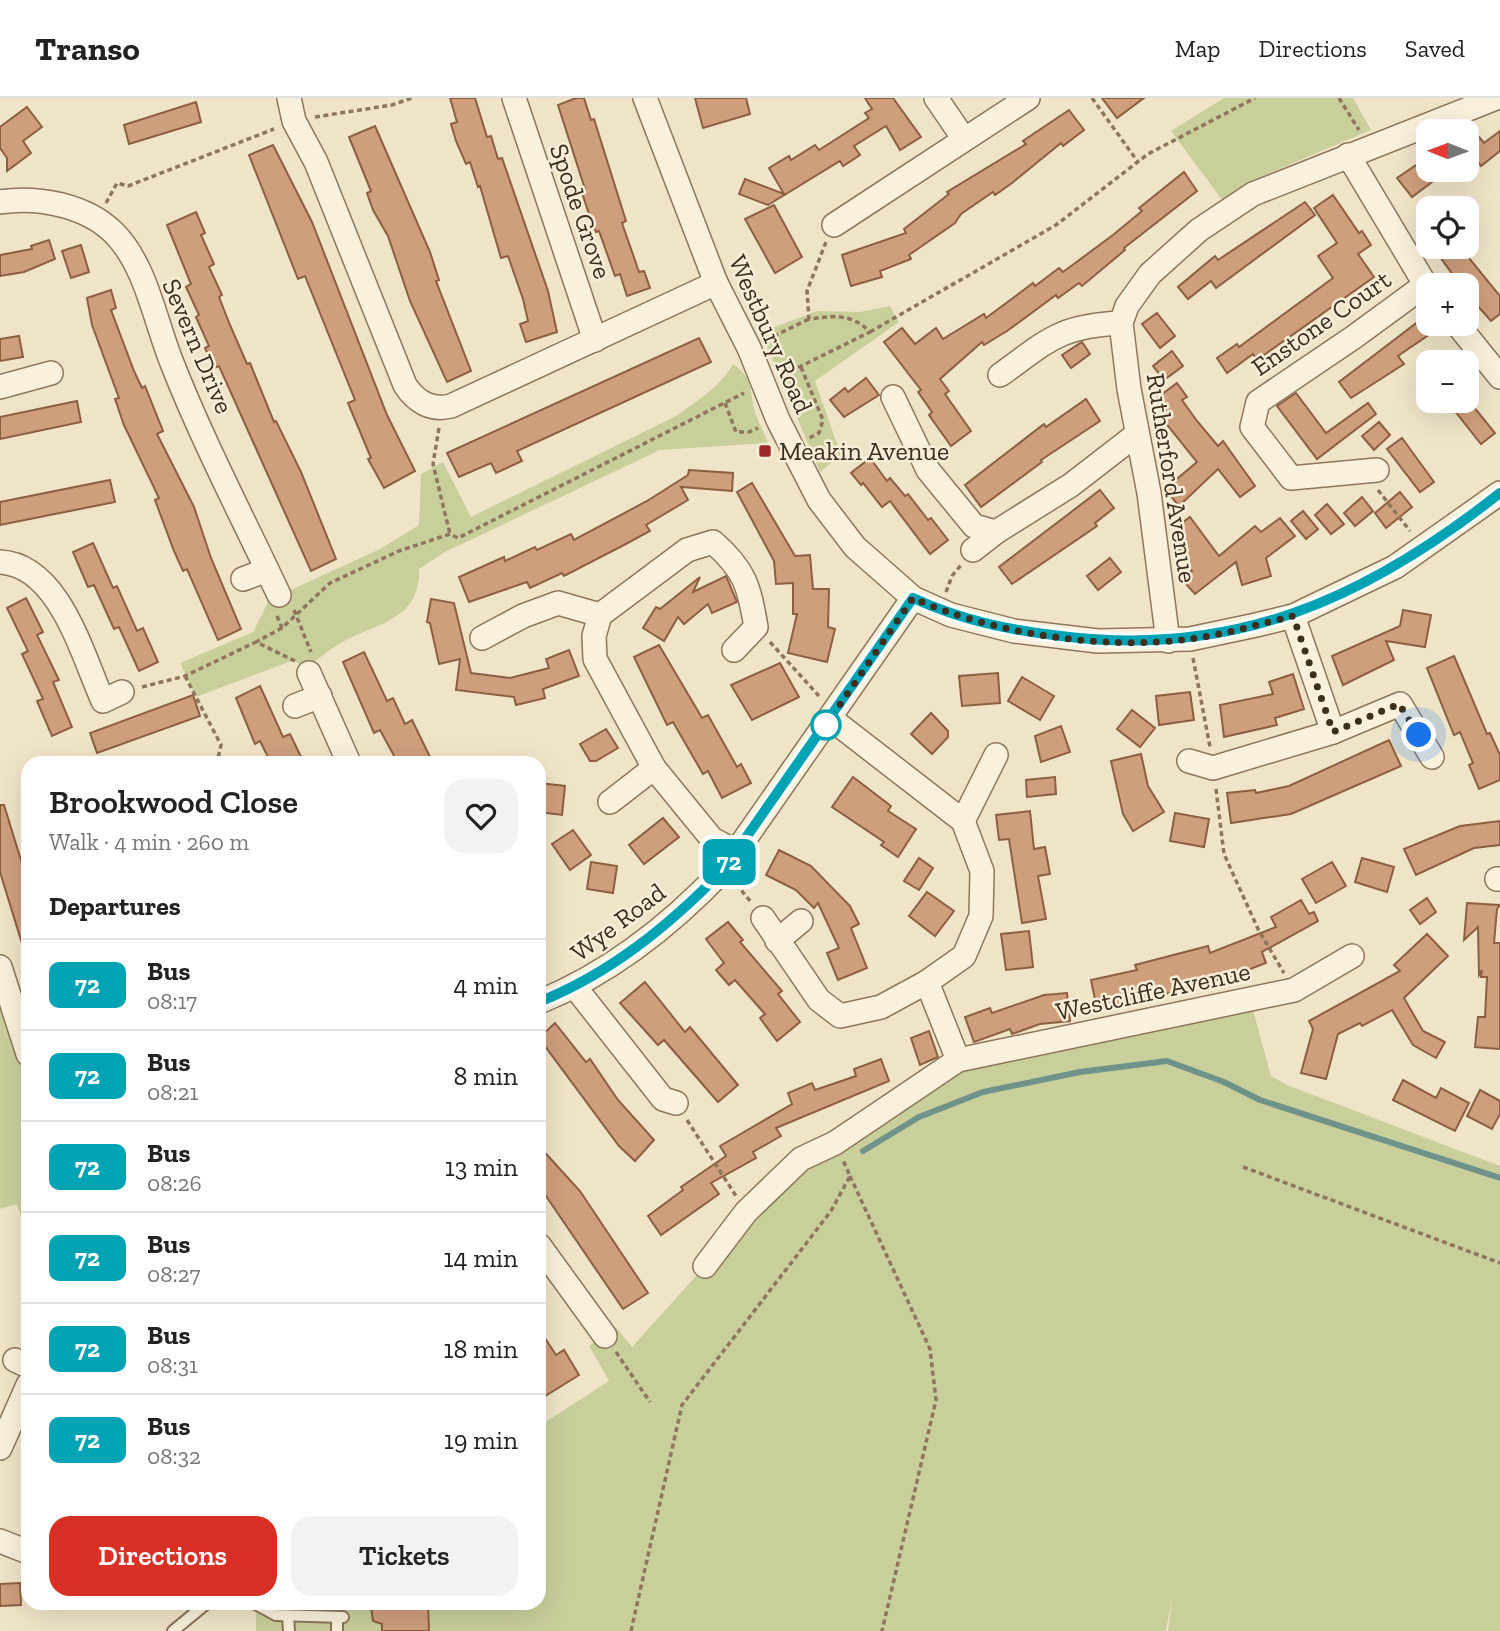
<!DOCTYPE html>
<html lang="en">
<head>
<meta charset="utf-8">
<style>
  :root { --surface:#fff; --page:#f2f2f2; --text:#222; --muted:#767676; --line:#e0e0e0; --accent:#d93025 }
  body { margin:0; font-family:"Zilla Slab",serif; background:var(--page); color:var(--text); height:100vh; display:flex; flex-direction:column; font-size:26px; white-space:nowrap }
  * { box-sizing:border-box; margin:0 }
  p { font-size:23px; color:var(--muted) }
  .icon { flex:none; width:38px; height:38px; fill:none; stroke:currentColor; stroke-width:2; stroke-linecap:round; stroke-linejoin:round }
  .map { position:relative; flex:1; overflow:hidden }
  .panel { position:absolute; left:21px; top:658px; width:525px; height:854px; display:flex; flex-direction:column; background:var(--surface); border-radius:21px; box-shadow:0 7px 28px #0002 }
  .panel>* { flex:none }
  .badge { padding:0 14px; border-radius:10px; font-size:24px; line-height:46px }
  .needle { width:46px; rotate:271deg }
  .controls { position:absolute; left:1416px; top:21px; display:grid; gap:14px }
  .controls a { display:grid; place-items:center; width:63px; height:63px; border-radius:14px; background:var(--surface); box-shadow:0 7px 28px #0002; font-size:35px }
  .you { position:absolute; width:35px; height:35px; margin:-18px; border:5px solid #fff; border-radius:50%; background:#1a73e8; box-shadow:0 0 0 10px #1a73e833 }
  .map>.badge { position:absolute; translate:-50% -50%; box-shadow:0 0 0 4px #fff }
  h2 { padding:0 28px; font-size:26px; line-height:63px }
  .round { display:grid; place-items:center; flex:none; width:74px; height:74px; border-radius:21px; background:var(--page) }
  .head { display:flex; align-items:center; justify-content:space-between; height:119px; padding:0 28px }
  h1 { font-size:33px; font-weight:600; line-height:52px }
  .primary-button { display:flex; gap:14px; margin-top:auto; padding:14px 28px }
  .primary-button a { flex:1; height:80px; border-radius:21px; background:var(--accent); color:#fff; font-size:28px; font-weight:600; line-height:80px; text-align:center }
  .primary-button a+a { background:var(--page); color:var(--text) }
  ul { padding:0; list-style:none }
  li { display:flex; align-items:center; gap:21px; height:91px; padding:0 28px; border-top:2px solid var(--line) }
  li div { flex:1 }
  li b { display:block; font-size:26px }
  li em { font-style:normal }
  li .badge { min-width:77px; font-weight:700; text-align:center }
  header { display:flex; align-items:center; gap:42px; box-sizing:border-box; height:98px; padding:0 35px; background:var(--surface); border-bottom:2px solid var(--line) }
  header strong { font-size:33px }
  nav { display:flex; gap:38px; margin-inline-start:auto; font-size:24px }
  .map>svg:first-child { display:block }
</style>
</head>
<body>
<header>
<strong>Transo</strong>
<nav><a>Map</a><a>Directions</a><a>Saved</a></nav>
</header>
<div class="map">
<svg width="1500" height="1533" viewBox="0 0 1500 1533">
  <rect width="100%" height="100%" fill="#f0e4c8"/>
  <g fill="#c9cf9b">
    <polygon points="1224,0 1353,0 1371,32 1260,79 1223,103 1171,33"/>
    <polygon points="890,208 899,224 815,283 841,357 820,374 761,234 817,213 860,214"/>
    <path d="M733,266C755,281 749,294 755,314C759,325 764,335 768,345L660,352L445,454L419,471C421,523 375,525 341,545C328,552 316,563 305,571L294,562L196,599L180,565L253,534L269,502L380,451L419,427L421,376L443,364L471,419L676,318C697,303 720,289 733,266Z"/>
    <polygon points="0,869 28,956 28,1140 17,1106 0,1111"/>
    <polygon points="1250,901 1271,978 1287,987 1500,1068 1500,1533 1168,1533 1172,1500 1166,1533 256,1533 256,1505 539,1505 539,1328 609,1283 589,1248 616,1229 632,1249 705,1168 746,1114 958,962"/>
  </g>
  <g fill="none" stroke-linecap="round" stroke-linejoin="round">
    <polyline stroke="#6f938a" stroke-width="6" points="863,1053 919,1019 983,994 1080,974 1167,963 1224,984 1260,1002 1500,1080"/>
  </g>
  <g fill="#cf9f7d" stroke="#8d5f41" stroke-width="2">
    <polygon points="450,0 475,0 487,39 491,38 498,61 502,60 548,193 557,234 526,244 520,226 528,223 523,201 508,158 501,160 480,88 478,89 470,64 466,66 456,43 451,26 457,24"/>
    <polygon points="576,0 584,0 591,22 594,21 626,123 622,125 639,174 644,173 650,190 627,198 620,176 615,178 599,133 596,134 589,116 581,92 585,91 558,7"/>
    <polygon points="695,0 746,0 750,16 703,30"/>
    <polygon points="865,0 893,0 921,39 900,52 886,28 854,48 860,57 843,68 840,63 768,107 739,96 745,81 784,96 769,70 789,58 791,62 815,47 819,52 869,20 865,15 872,11"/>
    <polygon points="1102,0 1144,0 1117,20"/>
    <polygon points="196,4 201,24 129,46 124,27"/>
    <polygon points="27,9 42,29 23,43 31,55 7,73 7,60 0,50 0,29"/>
    <polygon points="1069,12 1084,32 1063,48 1061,45 1012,85 995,97 993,94 961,116 955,125 909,157 911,161 880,173 882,179 851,188 842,157 906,135 904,131 949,96 947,94 1026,46 1023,43"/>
    <polygon points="375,28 430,154 439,182 436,183 471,273 447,284 410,203 388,138 373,112 367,95 371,93 349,39"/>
    <polygon points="1500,33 1500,53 1481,68 1476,61 1466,70 1466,49 1479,39 1484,45"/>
    <polygon points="273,47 312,124 387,317 415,373 384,390 368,361 371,360 348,305 355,302 305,178 298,181 249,57"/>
    <polygon points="1428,59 1428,72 1448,72 1412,99 1397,80"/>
    <polygon points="1184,74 1197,93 1124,150 1125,152 1082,188 1079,185 1058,200 1056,197 1007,233 984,247 982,244 940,281 949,293 945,296 971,333 951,348 929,317 932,314 918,294 921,292 884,244 902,230 915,246 936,230 943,241 984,216 986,220 1033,185 1035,188 1059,170 1063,174 1113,137 1142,113 1139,110"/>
    <polygon points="1333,97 1359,135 1362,133 1371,147 1358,156 1374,179 1257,262 1253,256 1227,275 1217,260 1237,246 1239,249 1333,180 1318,158 1337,145 1314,110"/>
    <polygon points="1305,104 1315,117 1216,190 1211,183 1188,201 1178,189 1215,158 1218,162"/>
    <polygon points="774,107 802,159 775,175 745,121"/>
    <polygon points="196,114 205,135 201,137 214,166 209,169 222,197 219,199 230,227 247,266 250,265 274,324 276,323 301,374 336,461 311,473 219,268 214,270 205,250 209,248 196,219 199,217 186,189 191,186 167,127"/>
    <polygon points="49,142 55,161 24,174 0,178 0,157 32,151 31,148"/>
    <polygon points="81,147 89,174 71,180 62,153"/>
    <polygon points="1433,149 1460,149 1500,198 1500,216 1491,223 1466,195 1466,187 1460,187"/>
    <polygon points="111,192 116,210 111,212 134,273 142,290 145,288 163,333 157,336 194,409 211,460 241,531 218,542 187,471 183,473 174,453 155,402 159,400 124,327 115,301 119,300 92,227 87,200"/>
    <polygon points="1157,215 1175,238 1160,250 1142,226"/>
    <polygon points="1423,220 1433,234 1398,258 1404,266 1351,300 1339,284"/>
    <polygon points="19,238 23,259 0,263 0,241"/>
    <polygon points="699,240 711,264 517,353 522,363 496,375 491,365 459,379 447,355"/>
    <polygon points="1082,244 1090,256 1071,270 1062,257"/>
    <polygon points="1172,253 1183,268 1164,282 1153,268"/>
    <polygon points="866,280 879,297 844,319 830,302 845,290 848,294"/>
    <polygon points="1177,285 1187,299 1182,302 1197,323 1218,348 1223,343 1255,388 1240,399 1218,371 1179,408 1165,391 1197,364 1164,323 1170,318 1157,300"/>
    <polygon points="1296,295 1326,335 1368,305 1376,316 1317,361 1277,308"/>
    <polygon points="1086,301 1100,323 1041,362 1042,364 981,409 965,387 1044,326 1046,329"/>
    <polygon points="77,303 81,324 0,341 0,319"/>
    <polygon points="1447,303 1469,303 1495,335 1481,346"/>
    <polygon points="1379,324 1390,337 1374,352 1362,338"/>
    <polygon points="1402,340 1434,384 1420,394 1387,351"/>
    <polygon points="870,360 887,383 890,380 905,398 908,396 928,422 931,420 948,442 930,456 890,403 882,409 863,385 861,387 851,375"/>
    <polygon points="689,372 733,375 732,393 681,389 688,402 646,427 650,433 624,447 564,478 562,475 530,490 527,484 469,504 459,479 504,459 505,463 535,449 537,452 571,436 574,442 647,403 688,377"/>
    <polygon points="110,382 115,404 0,427 0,404"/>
    <polygon points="752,385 795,458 810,457 813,491 829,491 828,529 835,531 827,564 788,555 797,516 793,516 793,485 776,486 774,463 737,394"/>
    <polygon points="1100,392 1114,410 1095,425 1097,428 1012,486 999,469"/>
    <polygon points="1400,394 1412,409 1386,430 1375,415"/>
    <polygon points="1362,399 1373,413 1355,428 1344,415"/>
    <polygon points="1327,406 1344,426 1331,436 1315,417"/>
    <polygon points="1303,413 1318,431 1306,441 1291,423"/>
    <polygon points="1190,419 1219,458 1255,428 1261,434 1280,420 1295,438 1266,460 1271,478 1242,487 1236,464 1195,496 1186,486 1192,481 1188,476 1192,473 1176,454 1187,445 1175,430"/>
    <polygon points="93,445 113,490 117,488 137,533 143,530 158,564 139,573 119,529 114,531 94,487 88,489 73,454"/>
    <polygon points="1110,460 1121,474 1098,492 1087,478"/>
    <polygon points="700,479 693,494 726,478 737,504 712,515 708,506 684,526 678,519 664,543 643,530 656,509 660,511"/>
    <polygon points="26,500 43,534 37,537 59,582 53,584 72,629 52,638 37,603 43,601 22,556 28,553 7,510"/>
    <polygon points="431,501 454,505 471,575 510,580 549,570 546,561 569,552 579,578 543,591 545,600 516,607 514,599 456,592 460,561 439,566 430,525 427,524"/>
    <polygon points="1403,512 1431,517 1425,549 1386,543 1394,562 1343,587 1332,558 1400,528"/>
    <polygon points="659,547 702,620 708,617 737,669 741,666 751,685 722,700 708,673 703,676 673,624 667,627 634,559"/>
    <polygon points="364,554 387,603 393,600 405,626 412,622 433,665 398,665 380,632 374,635 343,564"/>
    <polygon points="1454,558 1487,636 1490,635 1500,657 1500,682 1479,691 1469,667 1473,665 1460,634 1454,637 1427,570"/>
    <polygon points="780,565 799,599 752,622 731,587"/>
    <polygon points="998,575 1000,605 962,608 959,578"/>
    <polygon points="1293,576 1304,611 1275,620 1277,627 1224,639 1220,607 1273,596 1269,584"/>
    <polygon points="1022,579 1054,598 1040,622 1008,603"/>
    <polygon points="260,588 283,639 290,636 304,665 271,665 260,643 255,646 236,600"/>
    <polygon points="1190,594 1194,622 1159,627 1156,598"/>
    <polygon points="193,597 200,618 97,655 90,635"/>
    <polygon points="1132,612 1155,630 1140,649 1117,631"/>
    <polygon points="931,615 948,633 948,639 932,656 911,636"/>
    <polygon points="1061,628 1070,654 1041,664 1035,638"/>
    <polygon points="606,631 618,650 596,663 590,663 580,646"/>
    <polygon points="1389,642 1401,668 1291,716 1231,725 1227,695 1255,692 1256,695 1289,688"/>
    <polygon points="1141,656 1148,688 1164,714 1133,733 1123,716 1111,663"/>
    <polygon points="853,679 891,708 888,713 916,731 898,759 881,747 884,744 832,709"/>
    <polygon points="1055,679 1056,696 1027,699 1026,682"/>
    <polygon points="539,685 565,688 562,717 539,714"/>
    <polygon points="0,707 4,707 28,785 28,852 24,852 0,774"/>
    <polygon points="1030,713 1034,751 1045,749 1050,776 1038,778 1046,821 1022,825 1009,741 999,742 996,717"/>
    <polygon points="1175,715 1209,721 1204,749 1170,743"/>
    <polygon points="663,720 679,739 644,766 629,747"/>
    <polygon points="1500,723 1500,747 1474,750 1416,777 1404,751 1460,728"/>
    <polygon points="573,732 591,757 570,772 552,746"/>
    <polygon points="779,752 811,768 850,808 859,826 851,830 867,870 838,882 827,855 839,850 818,805 814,810 796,792 766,777"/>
    <polygon points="919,760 933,770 919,792 904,783"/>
    <polygon points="1362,760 1394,769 1387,794 1355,784"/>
    <polygon points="591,764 617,768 613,795 587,791"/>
    <polygon points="1332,764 1346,788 1316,805 1302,781"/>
    <polygon points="927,794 954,813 935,838 909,818"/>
    <polygon points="1427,800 1436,814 1420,826 1410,812"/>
    <polygon points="1301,802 1309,816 1314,814 1318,823 1262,854 1266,865 1232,878 1174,894 1097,911 1091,882 1137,872 1135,867 1208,848 1210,855 1276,829 1271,819"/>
    <polygon points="1467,805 1500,807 1497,811 1494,845 1500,845 1500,951 1475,949 1478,919 1485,919 1487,879 1481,879 1482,872 1479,877 1478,829 1464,842"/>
    <polygon points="728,824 743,842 740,844 782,893 778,896 800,924 777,943 760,920 765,916 735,882 729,887 716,872 724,865 706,841"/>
    <polygon points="1029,833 1033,869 1006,872 1001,836"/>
    <polygon points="1427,836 1448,858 1404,900 1423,933 1445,944 1436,960 1413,947 1392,912 1362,928 1360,925 1338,936 1326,981 1301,975 1313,931 1309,923 1400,873 1394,867"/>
    <polygon points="645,884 685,934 690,929 738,987 718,1004 664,942 658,947 620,905"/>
    <polygon points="1067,895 1070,923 1040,926 1012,936 1010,931 974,944 965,919 990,910 992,915 1044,897"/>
    <polygon points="555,925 586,964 590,961 618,1002 654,1042 635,1063 619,1048 539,940"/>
    <polygon points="929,933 938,959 920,967 911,940"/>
    <polygon points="881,961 889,983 776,1030 781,1038 753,1054 756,1060 711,1085 719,1096 661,1137 648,1118 683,1092 681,1089 726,1058 720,1048 792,1006 788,995 812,985 815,992 856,978 854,971"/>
    <polygon points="1403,982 1436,1000 1441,990 1469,1005 1455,1033 1393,1002"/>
    <polygon points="1480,992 1500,1003 1500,1016 1492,1031 1467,1018"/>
    <polygon points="539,1048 580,1093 648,1195 623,1211 546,1098 539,1105"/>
    <polygon points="539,1231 556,1257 564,1252 579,1277 539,1302"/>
    <polygon points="20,1485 21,1507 0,1508 0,1486"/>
    <polygon points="382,1505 428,1505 429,1533 382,1533 382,1526 373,1523 371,1509 382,1509"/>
  </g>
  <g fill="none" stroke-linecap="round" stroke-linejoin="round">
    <g stroke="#8d765c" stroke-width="14">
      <g id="lane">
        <polyline points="254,1505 276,1517 343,1519"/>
        <polyline points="288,1518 289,1533"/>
        <polyline points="337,1519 337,1533"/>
        <polyline points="173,1533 207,1505"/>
      </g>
    </g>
    <g stroke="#8d765c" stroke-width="26">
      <g id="street">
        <path d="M289,0L294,23L316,64L405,287C416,304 431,313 451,308L716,185"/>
        <polyline points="514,0 595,242"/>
        <polyline points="645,0 716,185 749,250 778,322 819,402 855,449 913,500 951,517 1014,533 1098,543 1190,541 1256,527 1293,518 1395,469 1500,395"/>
        <polyline points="936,0 964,41"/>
        <polyline points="1348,57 1428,191"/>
        <path d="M0,104C37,98 86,107 114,135C146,167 155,223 172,265C203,344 243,420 279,497"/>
        <polyline points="834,127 1028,0"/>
        <polyline points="1457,226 1500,279"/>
        <path d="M1000,277C1049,242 1059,228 1121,225"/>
        <polyline points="0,289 51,275"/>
        <polyline points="893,299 928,372 974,428 996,434 1071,387 1137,336"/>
        <polyline points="1377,372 1291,380 1252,329 1258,304 1354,239 1425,187"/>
        <polyline points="973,452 996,434"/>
        <path d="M0,464C59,467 82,556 103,603L122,594"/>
        <polyline points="243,481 267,472"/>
        <polyline points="1293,518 1333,634"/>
        <polyline points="482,540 523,518 558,505 600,517"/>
        <polyline points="1168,543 1149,395 1129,291 1121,225 1127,208 1150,176 1199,132 1253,96 1496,0"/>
        <path d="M734,552L756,529C749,488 745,472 713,444L687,452L600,517L594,538L595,561L654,670L712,741L737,754"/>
        <polyline points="309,575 349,665"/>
        <polyline points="295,608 320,598"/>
        <polyline points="1189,663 1213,670 1333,634 1400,606 1432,659"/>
        <polyline points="610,704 654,670"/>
        <polyline points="963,723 996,657"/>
        <polyline points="1497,781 1500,781"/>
        <polyline points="763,820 819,902 840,918 881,909 927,884 964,858 981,818 982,773 963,723 830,620"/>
        <polyline points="777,843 801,823"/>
        <polyline points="0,869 28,956"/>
        <polyline points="927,884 958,962"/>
        <polyline points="575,889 663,1001 676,1005"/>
        <path d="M539,904C611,875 671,827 724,771L913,500"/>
        <polyline points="539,1147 605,1238"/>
        <polyline points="705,1168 746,1114 801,1061 835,1045 958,962 1294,892 1352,858"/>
        <polyline points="15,1262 28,1268"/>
        <polyline points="0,1350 28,1287"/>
        <polyline points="0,1443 28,1454"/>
      </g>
    </g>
    <g stroke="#8d765c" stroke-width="3.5" stroke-dasharray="5 3.5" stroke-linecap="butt">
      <polyline points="1092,0 1138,64"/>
      <polyline points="1339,0 1359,32"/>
      <polyline points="315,19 392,7 412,0"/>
      <polyline points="106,105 117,85 128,88 274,31"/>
      <polyline points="870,234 1056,127 1148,56 1255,0"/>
      <polyline points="766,242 809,221"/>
      <polyline points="801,269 823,322 819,335 809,340"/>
      <path d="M783,277L870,234C852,215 833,218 809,221L807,193L826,144"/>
      <polyline points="725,305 736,334 749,334 758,330"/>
      <polyline points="439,330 433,366 450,436"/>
      <polyline points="1378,392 1410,433"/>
      <polyline points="946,494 952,478 961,467"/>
      <polyline points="294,512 311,554"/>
      <polyline points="277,518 282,530"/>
      <polyline points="770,544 819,598"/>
      <polyline points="1193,560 1210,649"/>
      <polyline points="295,563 256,544 282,530 330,485 399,453 450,436 458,440 744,295"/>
      <polyline points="185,578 221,647 217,665"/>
      <polyline points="142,589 185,578 256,544"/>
      <polyline points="1216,691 1224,756 1258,831 1284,875"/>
      <polyline points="736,786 751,804"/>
      <polyline points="687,1022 736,1098"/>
      <polyline points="1243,1069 1500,1165"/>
      <polyline points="850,1078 930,1251 936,1302 882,1533"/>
      <polyline points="616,1254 650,1304"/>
      <polyline points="631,1533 682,1307 831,1113 850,1078 843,1062"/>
    </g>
    <use href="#lane" stroke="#faf1dc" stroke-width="10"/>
    <use href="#street" stroke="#faf1dc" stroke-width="23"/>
  </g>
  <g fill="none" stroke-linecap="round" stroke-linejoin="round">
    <g stroke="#fff" stroke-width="16">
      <path id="line" d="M539,904C611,875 670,827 724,771L913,500C961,522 1008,532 1061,538C1234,560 1366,501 1500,395"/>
    </g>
    <use href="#line" stroke="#00a3b4" stroke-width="10"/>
    <path stroke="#3d2e20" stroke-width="7" stroke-dasharray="0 12.6" d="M826,627L913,500C990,535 1104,553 1189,541C1223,537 1259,526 1293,518L1333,634L1399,606L1419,637"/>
  </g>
  <rect fill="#9e2a2b" stroke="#f7eed8" stroke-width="2.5" x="758" y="346" width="14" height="14" rx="3.5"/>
  <circle fill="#fff" stroke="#00a3b4" stroke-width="3.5" cx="826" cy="627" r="14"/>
  <g text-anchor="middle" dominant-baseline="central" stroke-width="5" stroke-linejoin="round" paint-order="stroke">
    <g font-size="26" fill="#3d2e20" stroke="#f7eed8">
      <text transform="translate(581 113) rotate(71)">Spode Grove</text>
      <text transform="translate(1321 225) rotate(-35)">Enstone Court</text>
      <text transform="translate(771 236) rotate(66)">Westbury Road</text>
      <text transform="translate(198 248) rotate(67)">Severn Drive</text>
      <text transform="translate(1172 380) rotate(81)">Rutherford Avenue</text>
      <text transform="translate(618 824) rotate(-37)">Wye Road</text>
      <text transform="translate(1153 893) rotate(-12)">Westcliffe Avenue</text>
    </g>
    <g font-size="26" fill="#3d2e20" stroke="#f7eed8" text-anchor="start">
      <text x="779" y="353">Meakin Avenue</text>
    </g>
  </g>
</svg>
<div class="controls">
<a><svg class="needle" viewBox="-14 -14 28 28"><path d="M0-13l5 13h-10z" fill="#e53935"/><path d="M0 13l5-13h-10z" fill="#767676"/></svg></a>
<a><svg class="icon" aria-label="locate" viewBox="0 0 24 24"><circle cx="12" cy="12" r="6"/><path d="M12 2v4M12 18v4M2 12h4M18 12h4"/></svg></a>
<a>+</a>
<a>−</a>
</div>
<div class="you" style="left:1419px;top:637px"></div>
<b class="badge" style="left:729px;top:764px;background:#00a3b4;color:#fff">72</b>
<section class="panel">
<div class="head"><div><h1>Brookwood Close</h1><p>Walk · 4 min · 260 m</p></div><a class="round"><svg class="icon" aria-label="heart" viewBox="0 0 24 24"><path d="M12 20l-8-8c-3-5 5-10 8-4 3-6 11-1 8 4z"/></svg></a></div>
<h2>Departures</h2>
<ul>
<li><span class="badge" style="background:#00a3b4;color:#fff">72</span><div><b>Bus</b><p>08:17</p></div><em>4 min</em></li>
<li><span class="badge" style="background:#00a3b4;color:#fff">72</span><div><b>Bus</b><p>08:21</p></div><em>8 min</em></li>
<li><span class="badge" style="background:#00a3b4;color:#fff">72</span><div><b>Bus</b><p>08:26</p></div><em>13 min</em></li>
<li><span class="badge" style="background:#00a3b4;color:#fff">72</span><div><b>Bus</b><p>08:27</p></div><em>14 min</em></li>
<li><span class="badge" style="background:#00a3b4;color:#fff">72</span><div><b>Bus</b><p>08:31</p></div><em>18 min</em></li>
<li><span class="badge" style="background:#00a3b4;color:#fff">72</span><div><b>Bus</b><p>08:32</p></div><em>19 min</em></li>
</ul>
<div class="primary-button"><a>Directions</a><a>Tickets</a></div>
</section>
</div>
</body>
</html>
